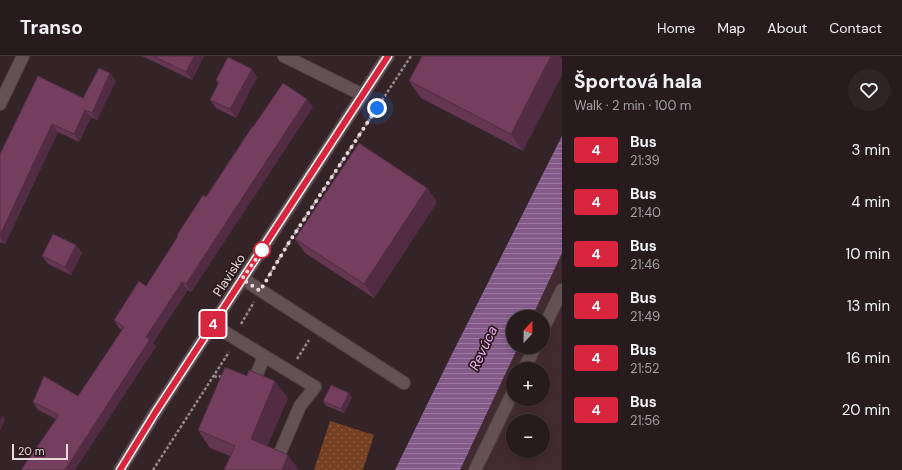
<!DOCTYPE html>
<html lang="en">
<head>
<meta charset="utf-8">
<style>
  :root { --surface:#271b1d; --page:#2f2426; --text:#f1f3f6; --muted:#a4a1a4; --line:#43393b }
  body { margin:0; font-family:"DM Sans",sans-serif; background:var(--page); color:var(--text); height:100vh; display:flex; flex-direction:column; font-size:15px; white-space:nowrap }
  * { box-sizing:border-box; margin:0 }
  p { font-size:13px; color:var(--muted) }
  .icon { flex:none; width:22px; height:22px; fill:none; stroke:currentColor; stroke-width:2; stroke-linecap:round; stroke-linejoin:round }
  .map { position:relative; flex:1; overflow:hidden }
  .panel { display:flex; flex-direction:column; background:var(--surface); width:340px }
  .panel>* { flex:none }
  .badge { padding:0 8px; border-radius:3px; font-size:14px; line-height:26px }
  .needle { width:26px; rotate:22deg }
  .fabs { position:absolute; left:506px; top:254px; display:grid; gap:8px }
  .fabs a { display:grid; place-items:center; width:44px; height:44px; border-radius:50%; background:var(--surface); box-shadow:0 2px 6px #0003,0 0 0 1px var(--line); font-size:20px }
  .scale { position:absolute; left:12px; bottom:10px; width:56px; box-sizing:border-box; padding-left:4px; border:2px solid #e6dadc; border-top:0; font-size:11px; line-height:14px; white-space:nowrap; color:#e6dadc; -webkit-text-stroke:3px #2a1a1d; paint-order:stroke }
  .you { position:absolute; width:20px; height:20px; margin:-10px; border:3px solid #fff; border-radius:50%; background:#1a73e8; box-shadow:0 0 0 6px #1a73e833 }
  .map>.badge { position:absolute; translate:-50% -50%; box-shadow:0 0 0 2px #fff }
  .round { display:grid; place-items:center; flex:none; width:42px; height:42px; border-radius:21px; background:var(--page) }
  .summary { display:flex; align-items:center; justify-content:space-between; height:68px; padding:0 12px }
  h1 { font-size:19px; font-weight:800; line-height:30px }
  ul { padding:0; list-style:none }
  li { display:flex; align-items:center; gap:12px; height:52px; padding:0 12px }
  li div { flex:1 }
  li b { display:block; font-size:15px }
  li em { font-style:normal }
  li .badge { min-width:44px; font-weight:700; text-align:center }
  header { display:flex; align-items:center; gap:24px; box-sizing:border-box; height:56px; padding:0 20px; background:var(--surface); border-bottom:1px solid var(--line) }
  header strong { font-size:19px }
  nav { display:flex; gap:22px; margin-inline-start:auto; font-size:14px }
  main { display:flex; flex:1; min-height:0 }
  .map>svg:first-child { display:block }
</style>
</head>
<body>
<header>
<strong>Transo</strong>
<nav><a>Home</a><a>Map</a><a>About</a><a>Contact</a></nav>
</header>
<main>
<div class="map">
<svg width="562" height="414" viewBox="0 0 562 414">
  <defs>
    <pattern id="park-dots" width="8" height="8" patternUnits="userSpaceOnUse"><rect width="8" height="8" fill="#754122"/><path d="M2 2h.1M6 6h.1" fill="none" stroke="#895c42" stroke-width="1.8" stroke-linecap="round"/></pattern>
    <pattern id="water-rules" width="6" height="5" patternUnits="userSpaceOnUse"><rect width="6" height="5" fill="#835a88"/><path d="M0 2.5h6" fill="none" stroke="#9a799e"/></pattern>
  </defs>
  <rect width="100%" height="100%" fill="#342427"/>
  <path fill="#422b30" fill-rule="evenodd" d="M562,197V414H460L518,291H543V261H532ZM513,313H543V343H513ZM513,365H543V395H513Z"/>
  <polygon fill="url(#park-dots)" points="330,365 374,379 363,414 314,414"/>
  <polygon fill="url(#water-rules)" points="562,80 562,197 532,261 513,261 513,291 518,291 460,414 395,414 449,304"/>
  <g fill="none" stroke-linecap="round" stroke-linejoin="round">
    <g stroke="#504245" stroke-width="14">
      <g id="minor">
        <polyline points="284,0 363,39"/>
        <polyline points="0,48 23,0"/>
        <polyline points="243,223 404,327"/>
        <polyline points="213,269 315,331 300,350 279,399"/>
        <polyline points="543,273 562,234"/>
        <polyline points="524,313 535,291"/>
        <polyline points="257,318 264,300"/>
        <polyline points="120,414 155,357 388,0"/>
        <polyline points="475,414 513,336"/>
      </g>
    </g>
    <g stroke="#95878a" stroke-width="2.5" stroke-dasharray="3 2" stroke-linecap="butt">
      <polyline points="268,221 288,188 411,0"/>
      <polyline points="241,268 254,246"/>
      <polyline points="297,303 309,284"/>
      <polyline points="214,320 217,321 223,320"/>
      <polyline points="153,414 229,296"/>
    </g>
    <use href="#minor" stroke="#645154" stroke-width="12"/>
  </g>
  <g fill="#643652">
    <polygon points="142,0 204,0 192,24"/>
    <polygon points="422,0 560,0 562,3 523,95 421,42 409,25"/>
    <polygon points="257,21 236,62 216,52 210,44 218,28 216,24"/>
    <polygon points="116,25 97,64 91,61 79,86 58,76 5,188 1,186 0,188 0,98 83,42"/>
    <polygon points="313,51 191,236 188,234 153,287 156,291 56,363 38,354 33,346 78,340 122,274 119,272 114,264 146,230 178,181 177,179 206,141 253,71"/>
    <polygon points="427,132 437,146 374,242 305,197 295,183"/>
    <polygon points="76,189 82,197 71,219 48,208 42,200"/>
    <polygon points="352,341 344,357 326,350 323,345"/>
    <polygon points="288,342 267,390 230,400 210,392 198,374"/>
  </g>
  <g fill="#512c42">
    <polygon points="194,0 204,0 192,24 186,16"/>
    <polygon points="551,0 560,0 562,3 562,19 523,95 511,78"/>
    <polygon points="252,13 257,21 236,62 230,53"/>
    <polygon points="110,17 116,25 97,64 92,57"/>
    <polygon points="307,43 313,51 191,236 186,228"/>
    <polygon points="85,54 91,61 79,86 74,78"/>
    <polygon points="52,68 58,76 5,188 0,181 0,179"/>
    <polygon points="427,132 437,146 374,242 364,228"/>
    <polygon points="76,189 82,197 71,219 65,211"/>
    <polygon points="182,226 188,234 153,287 156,291 75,414 65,414 146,281"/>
    <polygon points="275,325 288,342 263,400 251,383"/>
    <polygon points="349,337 352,341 344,357 341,353"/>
    <polygon points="2,359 5,364 0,375 0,363"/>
    <polygon points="288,399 299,414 282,414"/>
  </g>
  <g fill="#743f5f" stroke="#512c42">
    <polygon points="153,0 194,0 186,16"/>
    <polygon points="422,0 551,0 511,78 409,25"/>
    <polygon points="228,1 252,13 230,53 210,44 219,26 216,24"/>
    <polygon points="99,12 110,17 92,57 85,54 74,78 52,68 0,179 0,98 38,20 83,42"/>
    <polygon points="283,27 307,43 186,228 182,226 146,281 150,283 65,414 21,414 59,359 33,346 44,320 78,340 124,271 114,264 139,225 146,230 178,180 177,179 203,139 206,141 252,71 253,71"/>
    <polygon points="359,87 427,132 364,228 295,183"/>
    <polygon points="53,178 76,189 65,211 42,200"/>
    <polygon points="225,311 247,320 249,314 275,325 251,383 288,399 282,414 224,414 235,390 198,374"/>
    <polygon points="331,329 349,337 341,353 323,345"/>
  </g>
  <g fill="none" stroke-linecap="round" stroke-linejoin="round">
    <g stroke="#fff" stroke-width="9">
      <polyline id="line" points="120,414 155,357 388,0"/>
    </g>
    <use href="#line" stroke="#d7263d" stroke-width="6"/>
    <polyline stroke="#e6dadc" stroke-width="4" stroke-dasharray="0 7.2" points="262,194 263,193 242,223 260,235 288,188 377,52"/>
  </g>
  <circle fill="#fff" stroke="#d7263d" stroke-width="2" cx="262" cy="194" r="8"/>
  <g text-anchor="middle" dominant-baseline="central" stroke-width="3.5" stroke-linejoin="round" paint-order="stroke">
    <g font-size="13" fill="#e6dadc" stroke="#2a1a1d">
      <text transform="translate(229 219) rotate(-57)">Plavisko</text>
    </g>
    <g font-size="14" font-style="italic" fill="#eeb0f5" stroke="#2a1a1d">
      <text transform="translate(483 292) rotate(-65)">Revúca</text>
    </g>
  </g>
</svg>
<div class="fabs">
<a><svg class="needle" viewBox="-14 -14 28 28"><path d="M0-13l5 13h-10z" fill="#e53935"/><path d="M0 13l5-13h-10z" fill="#a4a1a4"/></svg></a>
<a>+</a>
<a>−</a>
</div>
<div class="scale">20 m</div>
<div class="you" style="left:377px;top:52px"></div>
<b class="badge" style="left:213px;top:268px;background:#d7263d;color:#fff">4</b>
</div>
<section class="panel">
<div class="summary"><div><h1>Športová hala</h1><p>Walk · 2 min · 100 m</p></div><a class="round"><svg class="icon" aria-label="heart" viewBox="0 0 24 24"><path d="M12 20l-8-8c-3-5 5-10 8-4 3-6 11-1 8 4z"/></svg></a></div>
<ul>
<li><span class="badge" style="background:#d7263d;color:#fff">4</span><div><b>Bus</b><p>21:39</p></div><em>3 min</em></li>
<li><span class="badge" style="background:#d7263d;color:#fff">4</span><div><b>Bus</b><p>21:40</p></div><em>4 min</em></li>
<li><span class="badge" style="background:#d7263d;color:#fff">4</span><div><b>Bus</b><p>21:46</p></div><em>10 min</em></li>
<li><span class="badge" style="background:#d7263d;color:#fff">4</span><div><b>Bus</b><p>21:49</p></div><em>13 min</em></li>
<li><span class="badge" style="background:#d7263d;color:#fff">4</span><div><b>Bus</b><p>21:52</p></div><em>16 min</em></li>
<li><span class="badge" style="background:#d7263d;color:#fff">4</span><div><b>Bus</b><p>21:56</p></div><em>20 min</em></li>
</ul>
</section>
</main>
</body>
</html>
